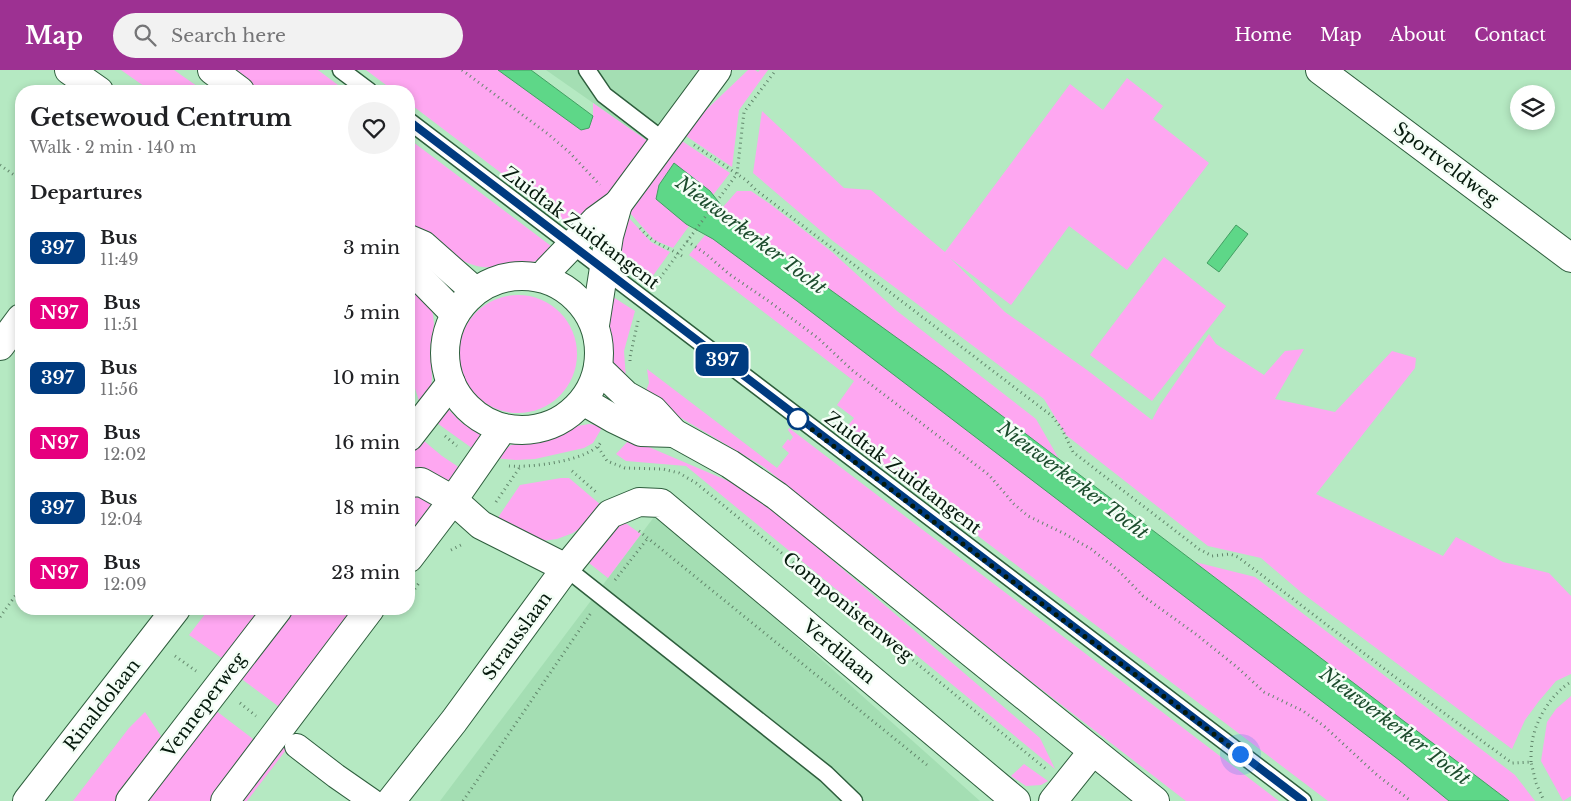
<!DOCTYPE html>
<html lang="en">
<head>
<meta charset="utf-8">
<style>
  :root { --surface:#fff; --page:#f2f2f2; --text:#202124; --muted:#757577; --accent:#9d3192 }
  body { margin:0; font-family:"Libre Baskerville",serif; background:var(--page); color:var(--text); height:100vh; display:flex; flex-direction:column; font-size:19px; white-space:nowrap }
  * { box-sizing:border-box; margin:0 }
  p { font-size:16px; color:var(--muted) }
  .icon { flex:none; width:28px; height:28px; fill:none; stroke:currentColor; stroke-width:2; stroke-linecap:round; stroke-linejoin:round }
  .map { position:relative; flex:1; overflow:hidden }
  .drawer { position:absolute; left:15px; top:15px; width:400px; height:530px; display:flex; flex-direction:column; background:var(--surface); border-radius:20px; box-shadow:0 2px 8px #0003 }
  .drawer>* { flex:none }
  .badge { padding:0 10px; border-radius:8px; font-size:18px; line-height:32px }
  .controls { position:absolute; left:1510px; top:15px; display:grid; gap:10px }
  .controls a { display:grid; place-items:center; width:45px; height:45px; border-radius:50%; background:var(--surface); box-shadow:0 2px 8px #0003; font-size:25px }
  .you { position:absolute; width:25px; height:25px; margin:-12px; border:4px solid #fff; border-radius:50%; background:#1a73e8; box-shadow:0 0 0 8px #1a73e833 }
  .map>.badge { position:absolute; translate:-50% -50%; box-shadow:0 0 0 2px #fff }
  h2 { padding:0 15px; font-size:19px; line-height:45px }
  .round { display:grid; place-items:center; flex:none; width:52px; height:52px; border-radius:26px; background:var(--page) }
  .head { display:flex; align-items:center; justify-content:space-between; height:85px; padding:0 15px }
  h1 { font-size:24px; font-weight:800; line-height:38px }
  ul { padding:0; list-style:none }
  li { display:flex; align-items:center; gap:15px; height:65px; padding:0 15px }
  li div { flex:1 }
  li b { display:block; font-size:19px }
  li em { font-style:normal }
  li .badge { min-width:55px; font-weight:700; text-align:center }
  header { display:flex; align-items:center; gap:30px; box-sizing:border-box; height:70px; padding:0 25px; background:var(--accent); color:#fff }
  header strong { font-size:24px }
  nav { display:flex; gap:28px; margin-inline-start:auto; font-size:18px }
  .search { width:350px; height:45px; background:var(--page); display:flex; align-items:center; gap:12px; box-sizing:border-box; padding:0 18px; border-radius:28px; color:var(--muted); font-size:19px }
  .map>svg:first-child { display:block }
</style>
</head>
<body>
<header>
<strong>Map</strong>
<div class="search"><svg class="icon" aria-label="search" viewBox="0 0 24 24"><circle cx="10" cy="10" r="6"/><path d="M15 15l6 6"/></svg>Search here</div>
<nav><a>Home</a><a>Map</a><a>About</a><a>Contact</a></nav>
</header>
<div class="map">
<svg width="1571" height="731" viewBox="0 0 1571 731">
  <rect width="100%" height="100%" fill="#b5e9c2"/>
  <g fill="#a4deb3">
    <polygon points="546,0 702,0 649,72"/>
    <polygon points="657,443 980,731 440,731"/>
  </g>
  <g fill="#fea7f1">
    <polygon points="121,0 174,0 204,21 151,21"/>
    <polygon points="235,0 318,0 346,21 261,21"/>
    <polygon points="366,0 498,0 581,60 589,58 593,46 593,33 649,72 605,130 575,159 409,33 409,21 394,21"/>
    <polygon points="748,0 755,0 758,2 760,0 768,0 739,40 732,97 686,66 706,40"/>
    <polygon points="1127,8 1163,36 1153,49 1209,93 1127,200 1069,156 1011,235 950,188 1005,242 1087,300 1152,350 1160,335 1209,264 1216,274 1264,305 1285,281 1304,279 1275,329 1335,342 1392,281 1416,288 1415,298 1316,424 1443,486 1456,467 1503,492 1549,503 1571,526 1571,604 1556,611 1539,631 1525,650 1512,679 1302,523 1261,488 1208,476 1066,365 1044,329 833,171 753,103 762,41 844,118 871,120 945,182 1070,14 1103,40"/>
    <path d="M409,69L555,179C535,195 530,193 506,196C498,196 491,198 483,197C458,195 429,167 409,152Z"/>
    <polygon points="682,71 730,103 713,125 710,121 673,93 686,154 689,156 673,178 654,170 630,143"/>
    <polygon points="737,121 751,121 770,134 832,182 897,241 1036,349 1059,389 943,301 732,149 723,137"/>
    <polygon points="628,147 651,172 670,182 647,214 616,190"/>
    <polygon points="705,165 713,169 797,231 1399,690 1449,731 1328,731 842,363 854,348 837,335 854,311 689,185"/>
    <polygon points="1164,187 1226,236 1152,331 1090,285"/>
    <polygon points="409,208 431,236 433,245 434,254 430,279 432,308 431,319 420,334 409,299"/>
    <circle cx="518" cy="284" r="59"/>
    <path d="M613,227L635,241L624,281L626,309C621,304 613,298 609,291C604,281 611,240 613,227Z"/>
    <polygon points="647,299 777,398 789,383 782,377 788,369 790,371 793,367 788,360 789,358 1279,731 1186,731 1028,609 764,397 644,326 649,313"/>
    <polygon points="448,339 462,353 485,368 476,381 437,353"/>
    <polygon points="589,354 603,356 593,373 584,378 535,389 516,390 494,388 511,375 538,371 553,366 572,357"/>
    <polygon points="630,369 740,416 776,442 1040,668 1055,699 686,396 626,391 616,384"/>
    <polygon points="424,371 442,386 463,400 452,415 418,400 409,399 409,387"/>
    <polygon points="561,408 569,408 601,435 583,456 573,463 557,469 541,471 497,449 520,415"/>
    <polygon points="409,426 423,428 437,435 409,472"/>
    <polygon points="621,450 641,464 608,508 589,493"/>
    <polygon points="1195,492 1255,507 1515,705 1535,731 1509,731"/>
    <polygon points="209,539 267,539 226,591 189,565"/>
    <polygon points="292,539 358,539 282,639 239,607"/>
    <polygon points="1571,626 1571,726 1563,731 1541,691 1547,652 1556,639"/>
    <polygon points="215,640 257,672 212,731 145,731"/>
    <polygon points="145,642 161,666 142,696 115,731 73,731 129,658"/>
    <polygon points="280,669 289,676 247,731 233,731"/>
    <polygon points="1024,694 1048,711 1041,715 1026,716 1011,706"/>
  </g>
  <g fill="#5ed788" stroke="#439e63">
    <polygon points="498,0 531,0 593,46 589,58 581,60"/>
    <polygon points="674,93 710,121 732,149 943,301 1509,731 1449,731 1399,690 797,231 713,169 686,154 656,129 659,115"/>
    <polygon points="1236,155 1248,164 1219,202 1207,193"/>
  </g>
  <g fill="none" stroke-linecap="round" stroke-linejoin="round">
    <g stroke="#2e5e3d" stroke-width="19">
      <g id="service">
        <polyline points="341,0 369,21"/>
        <polyline points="587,0 604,25 664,71"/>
        <polyline points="409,51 1303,731"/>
        <polyline points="566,498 826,704 854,731"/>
      </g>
    </g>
    <g stroke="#2e5e3d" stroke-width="26">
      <polyline id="pedestrian" points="297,676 336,706 372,731"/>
    </g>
    <g stroke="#2e5e3d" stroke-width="30">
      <g id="minor">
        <polyline points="69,0 99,21"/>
        <polyline points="1320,0 1571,188"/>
        <polyline points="0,276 21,248"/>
        <polyline points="409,413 421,412 453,430 481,455 566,498"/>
        <polyline points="27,731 176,539"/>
        <polyline points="391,731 454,651 566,498 610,444 639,432 661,433 1016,731"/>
        <polyline points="1053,731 1093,681"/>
      </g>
    </g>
    <g stroke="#2e5e3d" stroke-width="30">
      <g id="tertiary">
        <polyline points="542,208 548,200 596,150 618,134 717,0"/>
        <polyline points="595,255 609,166 618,134"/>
        <polyline points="409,367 451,313"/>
        <polyline points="409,488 453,430 503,358"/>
        <polyline points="130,731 278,539"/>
        <polyline points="225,731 370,539"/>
      </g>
    </g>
    <g stroke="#2e5e3d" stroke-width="30">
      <g id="secondary">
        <polyline points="212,0 240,21"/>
        <polyline points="409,169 423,175 475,221"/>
        <polyline points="409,197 455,244"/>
        <circle cx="522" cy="283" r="77"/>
        <polyline points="598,298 626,325 653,340 674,363 730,394 777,426 1155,731"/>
        <polyline points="583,331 614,349 641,362 674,363"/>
      </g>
    </g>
    <g stroke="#61866b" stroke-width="3" stroke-dasharray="1 4" stroke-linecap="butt">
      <polyline points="462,0 548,64 569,82 600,115"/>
      <polyline points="694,75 746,110 756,120 1052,346 1062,359 1073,382 1199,479 1212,486 1230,484 1238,487 1395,607 1512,693 1531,692 1536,713 1544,731"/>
      <polyline points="0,95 21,110"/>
      <path d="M640,158C655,176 667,176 685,188"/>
      <polyline points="687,171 706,184 729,204 770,232 819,269 852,300 989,405 1014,434 1028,446 1065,464 1091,479 1119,501 1143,526 1197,565 1238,598 1264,622 1303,641 1324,656 1377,705 1411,731"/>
      <polyline points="657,212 737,104 744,42 776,0"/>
      <polyline points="630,291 630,287 638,251"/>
      <polyline points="445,366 457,376"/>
      <polyline points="598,377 607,391 625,398 663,399 679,403 696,413 1046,699"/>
      <path d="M509,396C529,398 590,391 601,372"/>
      <polyline points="572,401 596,422"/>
      <polyline points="496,432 520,397"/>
      <polyline points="639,461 927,695"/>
      <polyline points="451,480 463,474"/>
      <polyline points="615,510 648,468"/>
      <polyline points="409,527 419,513"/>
      <polyline points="0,547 21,518"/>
      <polyline points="175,586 196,601"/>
      <polyline points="240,633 256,646"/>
      <path d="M1531,692C1531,686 1531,679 1532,673C1535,650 1552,623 1571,612"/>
      <polyline points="463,731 591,543"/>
    </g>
    <use href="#service" stroke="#fff" stroke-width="16"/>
    <use href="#pedestrian" stroke="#fff" stroke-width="24"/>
    <use href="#minor" stroke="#fff" stroke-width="28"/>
    <use href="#tertiary" stroke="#fff" stroke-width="28"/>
    <use href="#secondary" stroke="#fff" stroke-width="28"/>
  </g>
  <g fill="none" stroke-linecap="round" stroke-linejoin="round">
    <g stroke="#fff" stroke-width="11">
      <polyline id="line" points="409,51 1303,731"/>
    </g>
    <use href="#line" stroke="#003b80" stroke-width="8"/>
    <polyline stroke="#05190c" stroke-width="5" stroke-dasharray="0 9" points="798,349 1240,684"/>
  </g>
  <circle fill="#fff" stroke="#003b80" stroke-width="2.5" cx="798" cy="349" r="10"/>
  <g text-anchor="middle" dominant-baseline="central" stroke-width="5" stroke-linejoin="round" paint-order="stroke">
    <g font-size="18" fill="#05190c" stroke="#f4fef6">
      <text transform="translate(1446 94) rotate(37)">Sportveldweg</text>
      <text transform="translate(581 158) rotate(37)">Zuidtak Zuidtangent</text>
      <text transform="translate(903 403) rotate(37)">Zuidtak Zuidtangent</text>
      <text transform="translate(848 537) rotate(39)">Componistenweg</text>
      <text transform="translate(517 566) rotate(-54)">Strausslaan</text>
      <text transform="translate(839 582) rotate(40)">Verdilaan</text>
      <text transform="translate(102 635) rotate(-52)">Rinaldolaan</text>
      <text transform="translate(204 635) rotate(-53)">Venneperweg</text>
    </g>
    <g font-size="19" font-style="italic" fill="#1c4c2d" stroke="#f4fef6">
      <text transform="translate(751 165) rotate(37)">Nieuwerkerker Tocht</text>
      <text transform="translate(1073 410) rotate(37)">Nieuwerkerker Tocht</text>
      <text transform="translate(1395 656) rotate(37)">Nieuwerkerker Tocht</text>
    </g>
  </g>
</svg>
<div class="controls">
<a><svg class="icon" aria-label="layers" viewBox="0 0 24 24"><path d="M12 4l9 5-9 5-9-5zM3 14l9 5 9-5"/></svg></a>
</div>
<div class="you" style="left:1240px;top:684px"></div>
<b class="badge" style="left:722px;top:290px;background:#003b80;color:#fff">397</b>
<section class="drawer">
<div class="head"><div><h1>Getsewoud Centrum</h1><p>Walk · 2 min · 140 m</p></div><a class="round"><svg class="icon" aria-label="heart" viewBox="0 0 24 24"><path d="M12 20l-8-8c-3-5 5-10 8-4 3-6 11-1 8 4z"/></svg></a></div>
<h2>Departures</h2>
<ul>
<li><span class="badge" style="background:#003b80;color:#fff">397</span><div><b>Bus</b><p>11:49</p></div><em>3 min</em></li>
<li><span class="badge" style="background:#e6007e;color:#fff">N97</span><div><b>Bus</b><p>11:51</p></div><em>5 min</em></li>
<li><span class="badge" style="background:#003b80;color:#fff">397</span><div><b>Bus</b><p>11:56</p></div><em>10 min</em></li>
<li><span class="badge" style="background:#e6007e;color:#fff">N97</span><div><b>Bus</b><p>12:02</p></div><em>16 min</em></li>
<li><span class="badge" style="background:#003b80;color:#fff">397</span><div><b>Bus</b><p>12:04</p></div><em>18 min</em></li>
<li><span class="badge" style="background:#e6007e;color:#fff">N97</span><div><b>Bus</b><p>12:09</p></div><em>23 min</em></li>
</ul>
</section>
</div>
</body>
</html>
